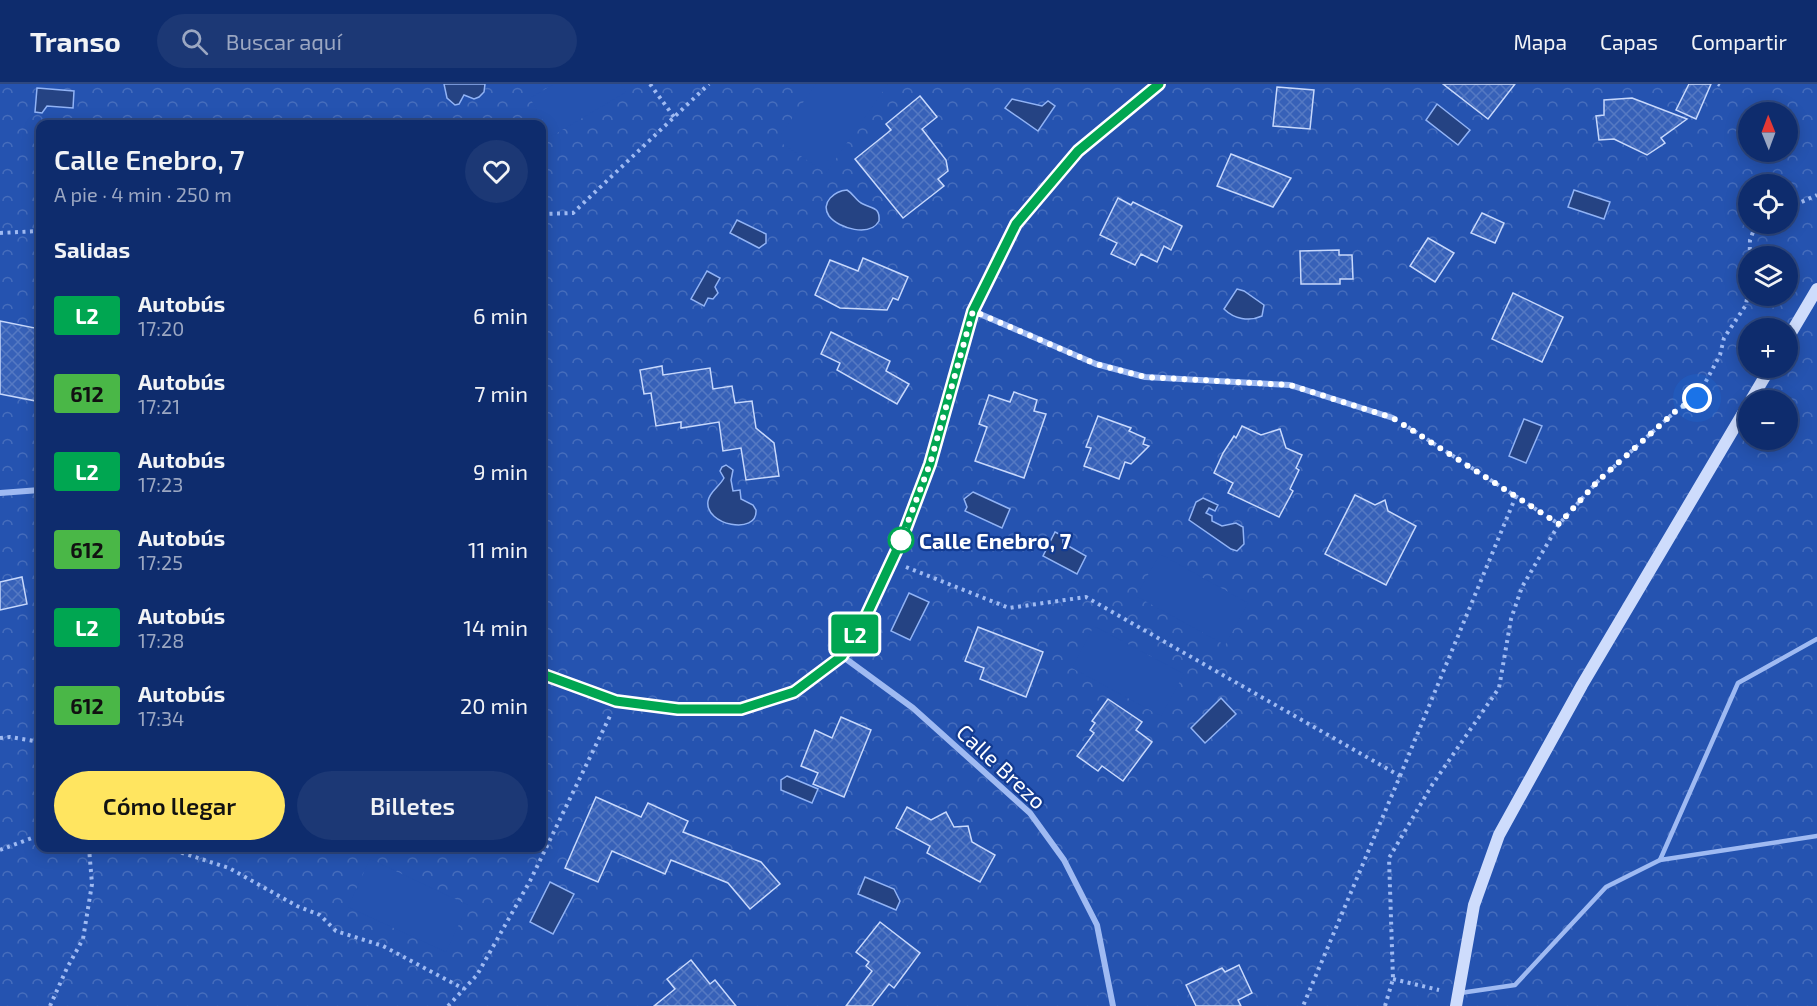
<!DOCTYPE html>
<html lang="es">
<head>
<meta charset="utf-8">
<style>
  :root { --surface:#0e2c6d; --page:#1c3875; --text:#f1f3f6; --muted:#9ba7c2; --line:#2e4880; --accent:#ffe560 }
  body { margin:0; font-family:"Exo 2",sans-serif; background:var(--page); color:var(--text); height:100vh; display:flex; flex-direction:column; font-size:22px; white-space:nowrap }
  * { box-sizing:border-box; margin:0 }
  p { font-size:20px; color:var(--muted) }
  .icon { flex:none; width:33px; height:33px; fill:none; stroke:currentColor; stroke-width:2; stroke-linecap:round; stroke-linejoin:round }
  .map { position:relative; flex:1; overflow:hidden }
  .drawer { position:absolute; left:36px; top:36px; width:510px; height:732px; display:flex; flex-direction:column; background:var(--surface); border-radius:12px; box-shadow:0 3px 15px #0003,0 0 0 2px var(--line) }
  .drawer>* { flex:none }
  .badge { padding:0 12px; border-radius:4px; font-size:21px; line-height:39px }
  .needle { width:39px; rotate:359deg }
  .buttons { position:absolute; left:1738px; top:18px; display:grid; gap:12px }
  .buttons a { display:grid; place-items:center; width:60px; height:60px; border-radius:50%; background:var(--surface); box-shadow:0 3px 15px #0003,0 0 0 2px var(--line); font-size:30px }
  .you { position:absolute; width:30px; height:30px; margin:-15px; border:4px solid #fff; border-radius:50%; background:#1a73e8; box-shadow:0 0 0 9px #1a73e833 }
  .map>.badge { position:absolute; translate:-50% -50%; box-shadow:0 0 0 3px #fff }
  h2 { padding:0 18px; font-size:22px; line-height:54px }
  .round { display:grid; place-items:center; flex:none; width:63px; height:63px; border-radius:32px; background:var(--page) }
  .headline { display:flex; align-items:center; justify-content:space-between; height:102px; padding:0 18px }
  h1 { font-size:28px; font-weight:600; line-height:45px }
  .button { display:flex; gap:12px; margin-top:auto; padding:12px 18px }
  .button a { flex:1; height:69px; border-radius:36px; background:var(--accent); color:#111; font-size:24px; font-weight:600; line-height:69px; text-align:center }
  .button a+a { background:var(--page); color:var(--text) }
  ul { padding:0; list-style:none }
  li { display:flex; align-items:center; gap:18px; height:78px; padding:0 18px }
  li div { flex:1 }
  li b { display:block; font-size:22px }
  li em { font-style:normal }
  li .badge { min-width:66px; font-weight:700; text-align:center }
  header { display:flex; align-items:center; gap:36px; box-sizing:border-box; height:84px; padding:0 30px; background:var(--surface); border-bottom:2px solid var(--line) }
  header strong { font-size:28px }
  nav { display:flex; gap:33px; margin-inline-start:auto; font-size:21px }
  .search { width:420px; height:54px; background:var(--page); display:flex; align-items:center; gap:15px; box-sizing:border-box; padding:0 21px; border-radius:33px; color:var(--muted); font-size:22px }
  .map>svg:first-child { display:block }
</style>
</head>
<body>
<header>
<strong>Transo</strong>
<div class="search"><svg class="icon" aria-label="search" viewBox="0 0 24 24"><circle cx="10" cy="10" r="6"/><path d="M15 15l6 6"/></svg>Buscar aquí</div>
<nav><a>Mapa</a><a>Capas</a><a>Compartir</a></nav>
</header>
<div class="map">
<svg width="1817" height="922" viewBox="0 0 1817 922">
  <defs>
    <pattern id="forest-crowns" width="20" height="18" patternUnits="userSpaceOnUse" patternTransform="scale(1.5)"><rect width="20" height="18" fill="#2553b0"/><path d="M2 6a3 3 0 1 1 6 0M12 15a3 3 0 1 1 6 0" fill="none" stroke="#466dbc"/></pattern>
    <pattern id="building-cross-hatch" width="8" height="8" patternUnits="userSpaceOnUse" patternTransform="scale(1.5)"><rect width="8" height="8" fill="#3761b8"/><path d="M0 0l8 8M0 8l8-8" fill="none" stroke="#5579c3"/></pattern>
  </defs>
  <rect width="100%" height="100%" fill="#133b91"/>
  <path fill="url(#forest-crowns)" fill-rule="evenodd" d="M0,0H1817V922H0ZM1749,28H1788V68H1749ZM40,40H542V764H40ZM1749,100H1788V140H1749ZM1749,172H1788V212H1749ZM1749,244H1788V284H1749ZM1749,316H1788V356H1749Z"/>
  <g fill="#2553b0">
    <polygon points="554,0 621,0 626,8 552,52 530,14"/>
    <polygon points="816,0 888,0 826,89 777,56"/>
    <polygon points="1160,470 1248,519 1225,561 1136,512"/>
    <polygon points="1094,542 1184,590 1161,632 1072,584"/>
    <polygon points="370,775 468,821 446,868 348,823"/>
  </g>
  <g fill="#254383" stroke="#91b3f5" stroke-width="1.5">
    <polygon points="444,0 485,0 484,8 479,13 474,15 464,11 459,20 455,21 447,14"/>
    <polygon points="37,4 74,7 73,24 47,22 42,29 35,28"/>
    <polygon points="1012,15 1042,22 1048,17 1055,22 1038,47 1005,24"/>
    <polygon points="1437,20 1470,46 1458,61 1426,36"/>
    <path d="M847,106C854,110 856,117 863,120C873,125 880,123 879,137C870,153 839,145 829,132C820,118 835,107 847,106Z"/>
    <polygon points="1574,106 1610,118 1604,135 1568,123"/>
    <polygon points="737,136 766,150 766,159 759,164 730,149"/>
    <polygon points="707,187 720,194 715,203 718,209 713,215 708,214 704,222 691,215"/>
    <path d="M1237,205L1244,207L1264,221L1262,232C1249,238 1234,235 1224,225Z"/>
    <polygon points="1524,335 1542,342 1526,379 1509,372"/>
    <path d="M726,381L733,386L731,396L733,407L740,406L741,415L753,421L756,426C758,452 704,441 708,417C709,408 720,402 724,394L720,387L722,383Z"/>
    <polygon points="973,408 1010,425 1002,444 965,427 967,423 964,415"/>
    <polygon points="1203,414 1218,421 1215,427 1209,424 1206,429 1212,432 1212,437 1222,442 1236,439 1243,443 1244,460 1237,467 1231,465 1189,436 1196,418"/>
    <polygon points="1055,448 1063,452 1063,459 1086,472 1077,490 1043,472"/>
    <polygon points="909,509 929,518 910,556 891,547"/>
    <polygon points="1221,614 1236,630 1205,659 1191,644"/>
    <polygon points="787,692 818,705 812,719 781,706 781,696"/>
    <polygon points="865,793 894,805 900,817 896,826 858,810"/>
    <polygon points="550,798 574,810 553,850 530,838"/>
  </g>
  <g fill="url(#building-cross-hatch)" stroke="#c7d8fc" stroke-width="1.5">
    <polygon points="1443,0 1515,0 1488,35"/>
    <polygon points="1689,0 1711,0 1696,35 1676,26"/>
    <polygon points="1277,3 1314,6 1310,45 1273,42"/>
    <polygon points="920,12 937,33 922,45 946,76 948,87 938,95 944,102 903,134 855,75 891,46 886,40"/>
    <polygon points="1632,14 1687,35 1661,54 1665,59 1647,71 1614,55 1599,56 1596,32 1604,31 1604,16"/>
    <polygon points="1231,70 1291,94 1273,123 1217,102"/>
    <polygon points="1118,114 1131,121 1133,118 1182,142 1171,166 1164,162 1157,178 1141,170 1135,181 1111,170 1117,159 1100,151"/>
    <polygon points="1482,129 1504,139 1495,159 1471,149"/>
    <polygon points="1428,154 1454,169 1435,198 1410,182"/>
    <polygon points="1339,166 1339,171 1352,171 1353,195 1340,195 1340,200 1301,200 1300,167"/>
    <polygon points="863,174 908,193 898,216 893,214 887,226 840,224 815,211 830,176 858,187"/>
    <polygon points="1513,209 1563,233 1542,278 1492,255"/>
    <polygon points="0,237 40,245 40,293 36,317 0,310"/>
    <polygon points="831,248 890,277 886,287 909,300 897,320 837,286 840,279 821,270"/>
    <polygon points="662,282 663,291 710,284 713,305 732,302 735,319 752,317 756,344 774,359 779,392 746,396 741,364 723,367 719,338 681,344 681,338 656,342 651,309 644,310 640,286"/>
    <polygon points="1014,308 1037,316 1034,327 1046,330 1024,394 975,377 987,343 979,340 989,311 1010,318"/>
    <polygon points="1098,332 1131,344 1129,347 1145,354 1143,360 1149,362 1131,380 1125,378 1119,395 1084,382 1091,364 1086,363"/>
    <polygon points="1242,342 1261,351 1280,345 1286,364 1302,371 1296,384 1299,386 1290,405 1293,407 1279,433 1228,409 1233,399 1214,389 1223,369 1234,352 1236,354"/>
    <polygon points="1355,411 1375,421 1385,416 1388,427 1416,442 1386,501 1325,470"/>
    <polygon points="22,493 27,520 0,526 0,498"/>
    <polygon points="978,543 1043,568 1026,613 980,595 984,584 965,577"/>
    <polygon points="1108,615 1142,638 1136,646 1152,658 1123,697 1102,682 1098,687 1077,672 1094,649 1090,646 1095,639 1092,637"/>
    <polygon points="841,633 871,646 844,713 813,700 818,689 801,682 815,646 832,654"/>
    <polygon points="596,713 641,733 648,719 688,737 683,748 761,778 780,800 750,825 728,799 671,776 665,790 612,767 598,798 565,784"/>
    <polygon points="907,723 931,736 946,728 954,743 968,742 972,758 995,771 980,798 927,769 930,762 896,744"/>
    <polygon points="880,838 920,869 894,904 889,900 872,922 846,922 872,887 866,882 869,878 856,868"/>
    <polygon points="691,876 710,900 715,896 736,922 654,922 675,905 667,895"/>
    <polygon points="1239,881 1252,909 1238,916 1241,922 1196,922 1186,901 1222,884 1225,888"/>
  </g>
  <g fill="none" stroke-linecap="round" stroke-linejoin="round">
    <g stroke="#9fbaf2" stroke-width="4" stroke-dasharray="3 4.5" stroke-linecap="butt">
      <polyline points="650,0 674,33"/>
      <polyline points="1718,0 1720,1"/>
      <polyline points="1788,124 1817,111"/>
      <polyline points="542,130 573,129 709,0"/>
      <polyline points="0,149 40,147"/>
      <polyline points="1408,343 1559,440"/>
      <polyline points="906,483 1009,524 1086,513 1400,692 1303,922"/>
      <polyline points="0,654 10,653 40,658"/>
      <polyline points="1400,692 1516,412"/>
      <polyline points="167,764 229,784 297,822 320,831 336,847 383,862 464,905"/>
      <polyline points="0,766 40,751"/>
      <polyline points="1393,895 1439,906"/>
      <polyline points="50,922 67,884 83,855 92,800 89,764"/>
      <polyline points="448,922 477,891 530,797 610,632"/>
      <polyline points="1385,922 1393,895 1389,774 1432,701 1499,604 1511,535 1522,503 1559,440 1597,398 1678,325 1697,314 1720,271 1724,254 1746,221 1749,201 1750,156 1756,140"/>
    </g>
    <g stroke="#9fbaf2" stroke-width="4.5">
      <polyline points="1660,776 1738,599 1817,555"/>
      <polyline points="1460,909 1515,901 1606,803 1660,776 1817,752"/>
    </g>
    <g stroke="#9fbaf2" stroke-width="6">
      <polyline points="973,227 1096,280 1145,293 1290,301 1393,334"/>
      <polyline points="0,409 40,406"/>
      <polyline points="842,572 913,624 1030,729 1064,776 1097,841 1113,922"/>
      <polyline points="542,590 616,617 678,625 741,625 794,608 842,572 866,532 901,457 930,380 973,227 1016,140 1078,67 1159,0"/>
    </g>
    <g stroke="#cedcfc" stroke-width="12">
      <polyline points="1788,254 1817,205"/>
      <polyline points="1751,316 1770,284"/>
      <polyline points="1456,922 1474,821 1499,751 1582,601 1749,319"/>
    </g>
  </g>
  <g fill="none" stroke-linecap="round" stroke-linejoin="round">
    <g stroke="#fff" stroke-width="14">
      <polyline id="line" points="542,590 616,617 678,625 741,625 794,608 842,572 866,532 901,457 930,380 973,227 1016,140 1078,67 1159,0"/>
    </g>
    <use href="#line" stroke="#00a651" stroke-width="9"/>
    <polyline stroke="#fff" stroke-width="6" stroke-dasharray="0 10.8" points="901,456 930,380 973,227 1096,280 1145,293 1290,301 1393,334 1559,440 1597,398 1678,325 1697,314"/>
  </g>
  <circle fill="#fff" stroke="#00a651" stroke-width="3" cx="901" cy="456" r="12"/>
  <g text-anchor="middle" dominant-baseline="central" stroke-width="4.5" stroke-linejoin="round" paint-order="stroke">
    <g font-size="22" font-weight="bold" fill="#fff" stroke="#133b91" text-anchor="start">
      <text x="919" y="456">Calle Enebro, 7</text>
    </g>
    <g font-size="22" fill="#fff" stroke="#133b91">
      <text transform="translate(1002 682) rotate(43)">Calle Brezo</text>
    </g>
  </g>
</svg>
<div class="buttons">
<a><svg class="needle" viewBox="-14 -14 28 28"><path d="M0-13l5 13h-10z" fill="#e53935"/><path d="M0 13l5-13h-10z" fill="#9ba7c2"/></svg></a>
<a><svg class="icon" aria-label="locate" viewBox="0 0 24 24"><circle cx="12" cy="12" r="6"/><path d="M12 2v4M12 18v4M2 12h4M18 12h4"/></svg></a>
<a><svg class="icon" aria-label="layers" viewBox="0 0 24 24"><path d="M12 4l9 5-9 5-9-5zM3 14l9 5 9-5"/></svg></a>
<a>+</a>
<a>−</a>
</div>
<div class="you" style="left:1697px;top:314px"></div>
<b class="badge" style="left:855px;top:550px;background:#00a651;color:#fff">L2</b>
<section class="drawer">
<div class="headline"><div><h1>Calle Enebro, 7</h1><p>A pie · 4 min · 250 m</p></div><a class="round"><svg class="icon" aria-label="heart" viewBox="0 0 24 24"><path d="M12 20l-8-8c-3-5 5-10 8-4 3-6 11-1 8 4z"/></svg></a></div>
<h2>Salidas</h2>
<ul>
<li><span class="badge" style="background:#00a651;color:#fff">L2</span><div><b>Autobús</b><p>17:20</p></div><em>6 min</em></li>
<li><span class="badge" style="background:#4ab747;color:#111">612</span><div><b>Autobús</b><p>17:21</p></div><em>7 min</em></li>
<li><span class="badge" style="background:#00a651;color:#fff">L2</span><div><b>Autobús</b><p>17:23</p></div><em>9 min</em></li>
<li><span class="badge" style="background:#4ab747;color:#111">612</span><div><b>Autobús</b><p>17:25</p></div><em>11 min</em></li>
<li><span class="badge" style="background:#00a651;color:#fff">L2</span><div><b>Autobús</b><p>17:28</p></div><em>14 min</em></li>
<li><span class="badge" style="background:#4ab747;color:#111">612</span><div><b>Autobús</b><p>17:34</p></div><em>20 min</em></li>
</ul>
<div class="button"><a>Cómo llegar</a><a>Billetes</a></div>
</section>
</div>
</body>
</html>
